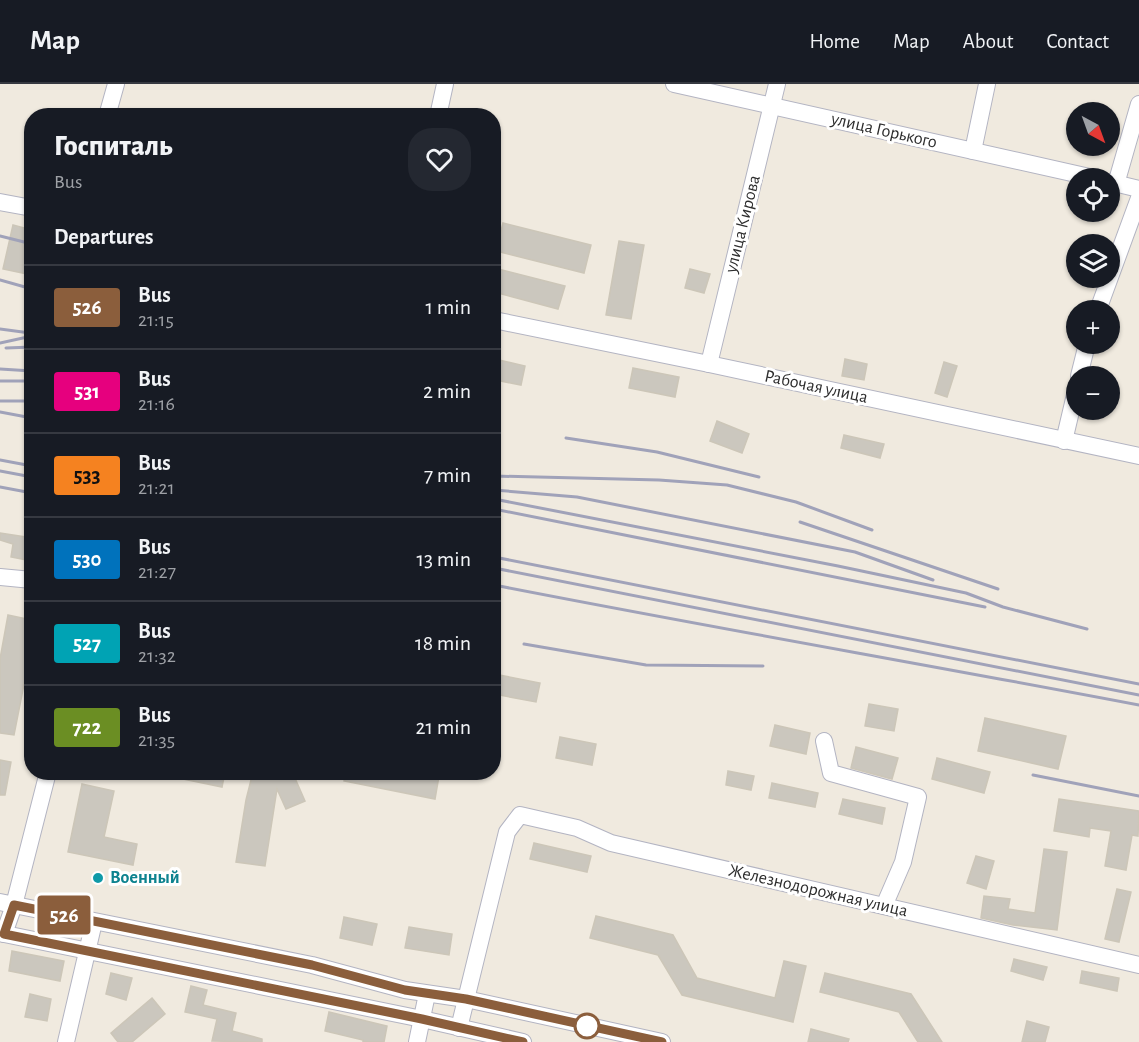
<!DOCTYPE html>
<html lang="en">
<head>
<meta charset="utf-8">
<style>
  :root { --surface:#171b24; --page:#242831; --text:#f1f3f6; --muted:#9ea1a6; --line:#363941 }
  body { margin:0; font-family:"Alegreya Sans",sans-serif; background:var(--page); color:var(--text); height:100vh; display:flex; flex-direction:column; font-size:22px; white-space:nowrap }
  * { box-sizing:border-box; margin:0 }
  p { font-size:20px; color:var(--muted) }
  .icon { flex:none; width:33px; height:33px; fill:none; stroke:currentColor; stroke-width:2; stroke-linecap:round; stroke-linejoin:round }
  .map { position:relative; flex:1; overflow:hidden }
  .side { position:absolute; left:24px; top:24px; width:477px; height:672px; display:flex; flex-direction:column; background:var(--surface); border-radius:24px; box-shadow:0 2px 4px #0004 }
  .side>* { flex:none }
  .badge { padding:0 12px; border-radius:4px; font-size:21px; line-height:39px }
  .needle { width:39px; rotate:139deg }
  .fabs { position:absolute; left:1066px; top:18px; display:grid; gap:12px }
  .fabs a { display:grid; place-items:center; width:54px; height:54px; border-radius:50%; background:var(--surface); box-shadow:0 2px 4px #0004; font-size:30px }
  .map>.badge { position:absolute; translate:-50% -50%; box-shadow:0 0 0 3px #fff }
  h2 { padding:0 30px; font-size:22px; line-height:54px }
  .round { display:grid; place-items:center; flex:none; width:63px; height:63px; border-radius:24px; background:var(--page) }
  .summary { display:flex; align-items:center; justify-content:space-between; height:102px; padding:0 30px }
  h1 { font-size:28px; font-weight:800; line-height:45px }
  ul { padding:0; list-style:none }
  li { display:flex; align-items:center; gap:18px; height:84px; padding:0 30px; border-top:2px solid var(--line) }
  li div { flex:1 }
  li b { display:block; font-size:22px }
  li em { font-style:normal }
  li .badge { min-width:66px; font-weight:700; text-align:center }
  header { display:flex; align-items:center; gap:36px; box-sizing:border-box; height:84px; padding:0 30px; background:var(--surface); border-bottom:2px solid var(--line) }
  header strong { font-size:28px }
  nav { display:flex; gap:33px; margin-inline-start:auto; font-size:21px }
  .map>svg:first-child { display:block }
</style>
</head>
<body>
<header>
<strong>Map</strong>
<nav><a>Home</a><a>Map</a><a>About</a><a>Contact</a></nav>
</header>
<div class="map">
<svg width="1139" height="958" viewBox="0 0 1139 958">
  <rect width="100%" height="100%" fill="#f0eadf"/>
  <g fill="#cbc7be" stroke="#ccc6b8" stroke-width="1.5">
    <polygon points="503,139 591,161 584,189 496,167"/>
    <polygon points="13,141 32,146 32,191 3,185"/>
    <polygon points="619,157 644,161 631,235 606,231"/>
    <polygon points="494,184 565,202 558,225 494,208"/>
    <polygon points="690,185 710,190 704,209 685,204"/>
    <polygon points="845,275 867,280 864,296 842,292"/>
    <polygon points="499,276 525,282 521,301 495,296"/>
    <polygon points="944,278 957,282 947,313 935,309"/>
    <polygon points="633,284 679,293 675,313 629,304"/>
    <polygon points="717,337 749,350 742,369 710,357"/>
    <polygon points="844,351 884,360 880,374 841,364"/>
    <polygon points="0,449 32,454 32,477 11,473 13,460 0,456"/>
    <polygon points="8,531 32,536 32,560 14,651 0,649 0,575"/>
    <polygon points="494,590 540,599 536,618 494,610"/>
    <polygon points="869,620 898,625 894,647 865,642"/>
    <polygon points="985,634 1066,652 1058,685 978,667"/>
    <polygon points="775,641 810,649 806,670 770,662"/>
    <polygon points="560,653 596,660 592,681 556,674"/>
    <polygon points="856,663 898,674 892,695 851,684"/>
    <polygon points="937,674 990,688 984,709 932,695"/>
    <polygon points="0,676 11,678 5,711 0,711"/>
    <polygon points="728,687 754,692 751,706 726,701"/>
    <polygon points="173,688 225,688 222,703 173,693"/>
    <polygon points="253,688 279,688 294,692 305,717 286,725 277,705 265,782 236,778 246,716"/>
    <polygon points="346,688 423,688 439,692 435,715 344,697"/>
    <polygon points="772,699 818,709 815,723 769,714"/>
    <polygon points="82,700 114,707 104,753 137,760 133,781 68,768"/>
    <polygon points="843,715 885,724 882,740 839,730"/>
    <polygon points="1059,715 1139,727 1138,752 1132,751 1126,786 1105,782 1111,747 1090,744 1089,753 1054,747"/>
    <polygon points="534,759 591,772 587,788 530,775"/>
    <polygon points="1044,765 1067,768 1057,846 1013,841 981,834 984,812 1010,815 1008,825 1035,829"/>
    <polygon points="976,772 994,777 986,805 967,799"/>
    <polygon points="1117,805 1131,808 1119,858 1105,855"/>
    <polygon points="596,832 673,851 697,894 775,914 784,877 806,882 793,938 682,911 658,871 590,854"/>
    <polygon points="344,833 377,840 372,861 340,854"/>
    <polygon points="409,843 452,850 449,871 405,864"/>
    <polygon points="12,867 64,877 60,897 9,887"/>
    <polygon points="1014,875 1047,883 1043,896 1011,887"/>
    <polygon points="1082,887 1119,894 1117,907 1080,899"/>
    <polygon points="111,889 132,894 126,916 106,910"/>
    <polygon points="825,889 911,910 942,958 918,958 899,928 820,908"/>
    <polygon points="191,902 207,906 203,921 236,929 232,947 262,955 262,958 212,957 217,935 185,928"/>
    <polygon points="30,910 51,915 47,937 25,933"/>
    <polygon points="152,914 165,930 132,958 118,958 111,949"/>
    <polygon points="329,928 387,942 384,958 363,958 363,956 325,947"/>
    <polygon points="1027,937 1049,943 1045,958 1022,958"/>
    <polygon points="811,945 849,955 848,958 808,958"/>
  </g>
  <g fill="none" stroke-linecap="round" stroke-linejoin="round">
    <g stroke="#b3b4c2" stroke-width="18">
      <g id="minor">
        <polyline points="674,0 1094,94"/>
        <polyline points="107,32 116,0"/>
        <polyline points="438,32 445,0"/>
        <polyline points="973,67 987,0"/>
        <polyline points="1110,98 1139,105"/>
        <polyline points="1116,100 1139,20"/>
        <polyline points="0,118 32,124"/>
        <polyline points="1098,226 1139,114"/>
        <polyline points="494,236 709,280 1139,372"/>
        <polyline points="709,280 777,0"/>
        <polyline points="1079,292 1087,260"/>
        <polyline points="1064,357 1077,302"/>
        <polyline points="0,493 32,496"/>
        <polyline points="824,657 831,689 918,713 903,778 884,822"/>
        <polyline points="0,818 312,881 405,906 466,915 662,958"/>
        <polyline points="0,849 422,935 523,958"/>
        <polyline points="4,850 14,821 48,688"/>
        <polyline points="459,944 507,748 520,731 577,744 611,759 1139,881"/>
        <polyline points="66,958 94,838"/>
        <polyline points="417,958 427,910"/>
      </g>
    </g>
    <use href="#minor" stroke="#fff" stroke-width="16"/>
    <g stroke="#a0a2b9" stroke-width="3">
      <polyline points="0,152 32,160"/>
      <polyline points="0,196 32,205"/>
      <polyline points="0,245 30,249"/>
      <polyline points="0,259 32,252"/>
      <polyline points="6,264 32,263"/>
      <polyline points="0,285 32,287"/>
      <polyline points="0,297 32,297"/>
      <polyline points="0,317 32,317"/>
      <polyline points="0,328 32,334"/>
      <polyline points="566,354 657,368 759,393"/>
      <polyline points="0,376 32,382"/>
      <polyline points="0,387 32,393"/>
      <polyline points="494,392 659,396 727,401 796,418 872,446"/>
      <polyline points="0,403 32,409"/>
      <polyline points="494,406 577,413 855,468 933,496"/>
      <polyline points="494,415 838,482 966,509 1003,523 1087,545"/>
      <polyline points="494,425 985,523"/>
      <polyline points="800,438 998,505"/>
      <polyline points="494,473 1139,600"/>
      <polyline points="494,484 1139,611"/>
      <path d="M494,501C708,543 924,580 1139,621"/>
      <polyline points="524,560 646,581 763,582"/>
      <polyline points="1033,691 1139,712"/>
    </g>
  </g>
  <g fill="none" stroke-linecap="round" stroke-linejoin="round">
    <g stroke="#fff" stroke-width="14">
      <polyline id="line" points="523,958 422,935 4,850 14,821 312,881 405,906 466,915 662,958"/>
    </g>
    <use href="#line" stroke="#8b5e3c" stroke-width="9"/>
  </g>
  <circle fill="#0f9aa8" stroke="#fff" stroke-width="2" cx="98" cy="794" r="6"/>
  <circle fill="#fff" stroke="#8b5e3c" stroke-width="3" cx="587" cy="942" r="12"/>
  <g text-anchor="middle" dominant-baseline="central" stroke-width="6" stroke-linejoin="round" paint-order="stroke">
    <g font-size="18" fill="#2d2d2d" stroke="#fff">
      <text transform="translate(884 47) rotate(13)">улица Горького</text>
      <text transform="translate(743 140) rotate(-76)">улица Кирова</text>
      <text transform="translate(816 303) rotate(12)">Рабочая улица</text>
      <text transform="translate(818 807) rotate(13)">Железнодорожная улица</text>
    </g>
    <g font-size="18" font-weight="bold" fill="#0d838f" stroke="#fff" text-anchor="start">
      <text x="110" y="794">Военный</text>
    </g>
  </g>
</svg>
<div class="fabs">
<a><svg class="needle" viewBox="-14 -14 28 28"><path d="M0-13l5 13h-10z" fill="#e53935"/><path d="M0 13l5-13h-10z" fill="#9ea1a6"/></svg></a>
<a><svg class="icon" aria-label="locate" viewBox="0 0 24 24"><circle cx="12" cy="12" r="6"/><path d="M12 2v4M12 18v4M2 12h4M18 12h4"/></svg></a>
<a><svg class="icon" aria-label="layers" viewBox="0 0 24 24"><path d="M12 4l9 5-9 5-9-5zM3 14l9 5 9-5"/></svg></a>
<a>+</a>
<a>−</a>
</div>
<b class="badge" style="left:64px;top:831px;background:#8b5e3c;color:#fff">526</b>
<section class="side">
<div class="summary"><div><h1>Госпиталь</h1><p>Bus</p></div><a class="round"><svg class="icon" aria-label="heart" viewBox="0 0 24 24"><path d="M12 20l-8-8c-3-5 5-10 8-4 3-6 11-1 8 4z"/></svg></a></div>
<h2>Departures</h2>
<ul>
<li><span class="badge" style="background:#8b5e3c;color:#fff">526</span><div><b>Bus</b><p>21:15</p></div><em>1 min</em></li>
<li><span class="badge" style="background:#e6007e;color:#fff">531</span><div><b>Bus</b><p>21:16</p></div><em>2 min</em></li>
<li><span class="badge" style="background:#f58220;color:#111">533</span><div><b>Bus</b><p>21:21</p></div><em>7 min</em></li>
<li><span class="badge" style="background:#0072bc;color:#fff">530</span><div><b>Bus</b><p>21:27</p></div><em>13 min</em></li>
<li><span class="badge" style="background:#00a3b4;color:#fff">527</span><div><b>Bus</b><p>21:32</p></div><em>18 min</em></li>
<li><span class="badge" style="background:#6b8e23;color:#fff">722</span><div><b>Bus</b><p>21:35</p></div><em>21 min</em></li>
</ul>
</section>
</div>
</body>
</html>
